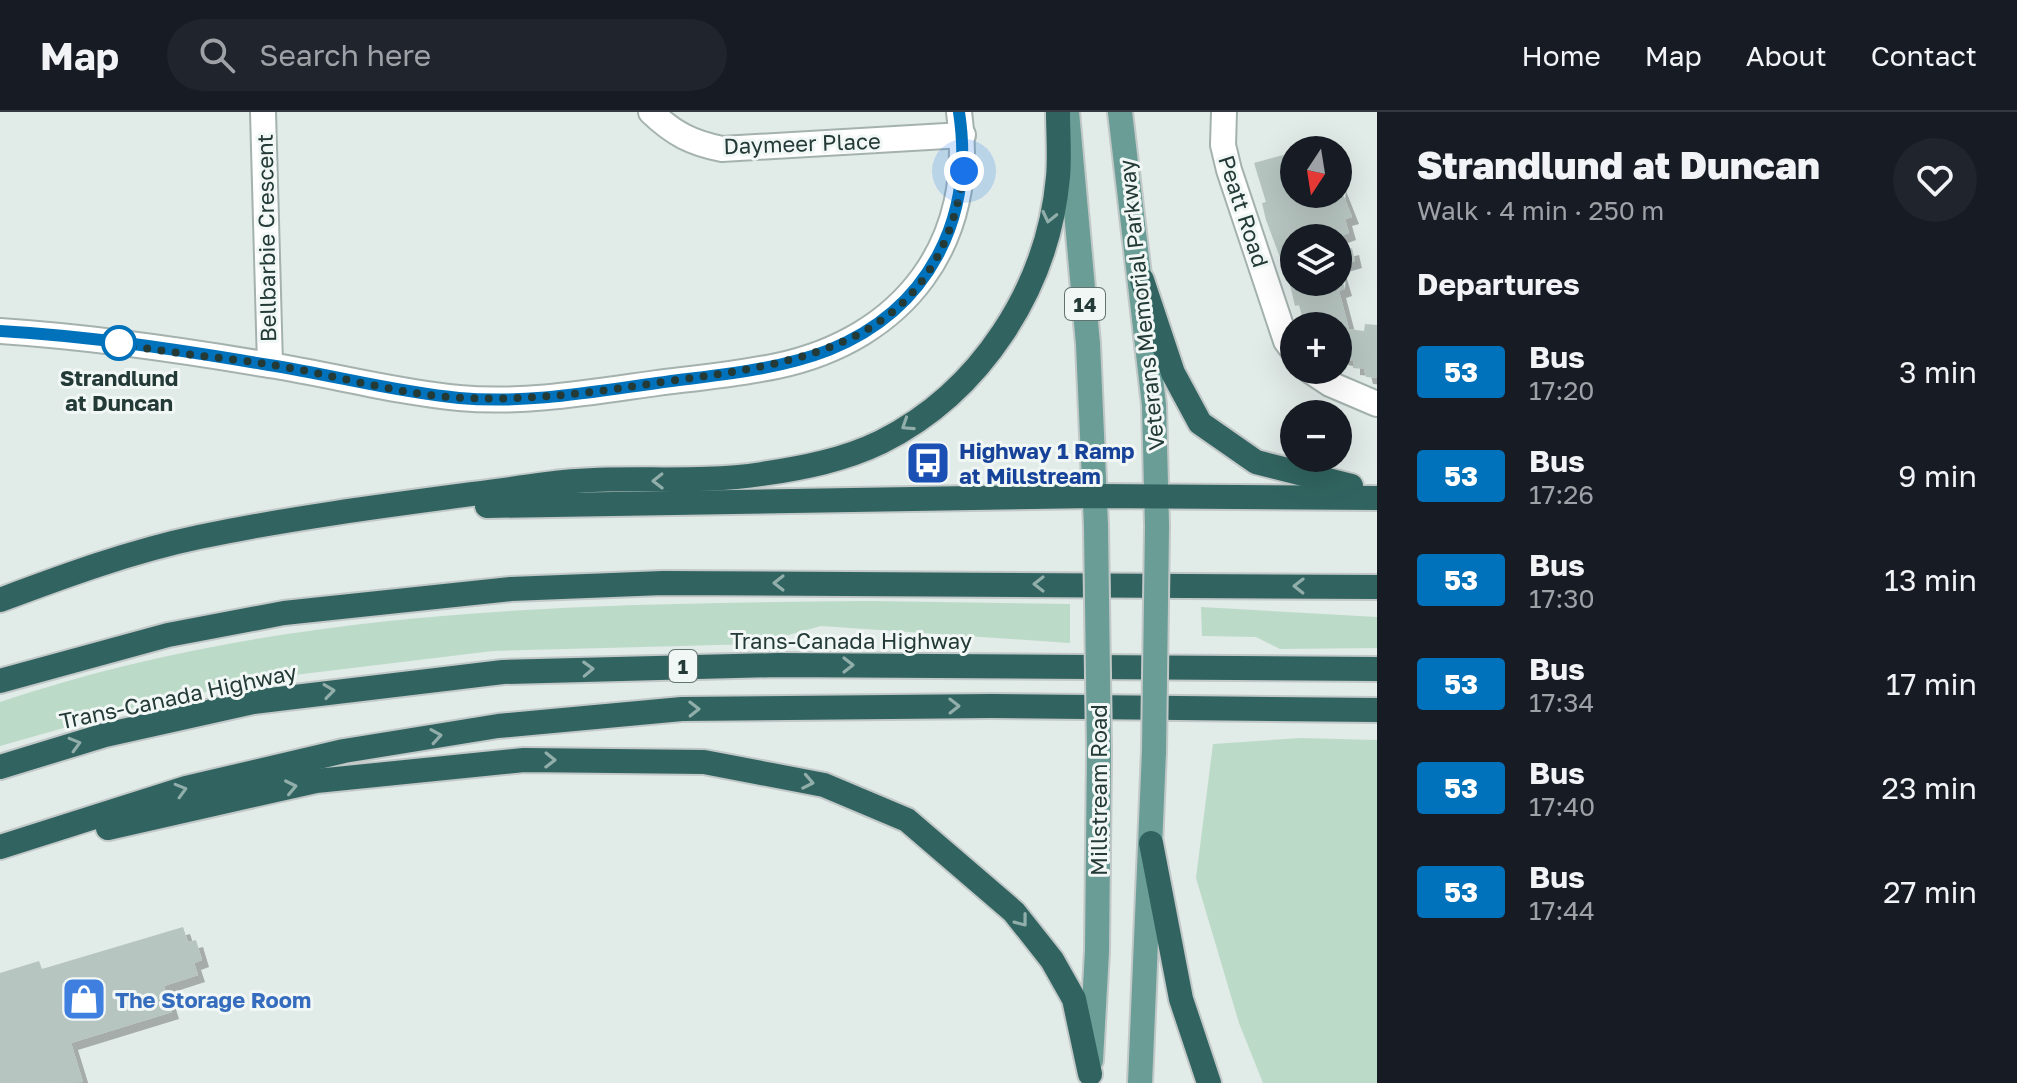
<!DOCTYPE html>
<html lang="en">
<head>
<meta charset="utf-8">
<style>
  :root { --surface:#171b24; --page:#20242c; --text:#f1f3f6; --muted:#9ea1a6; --line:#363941 }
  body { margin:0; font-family:"Golos Text",sans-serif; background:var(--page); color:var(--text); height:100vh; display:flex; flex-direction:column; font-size:30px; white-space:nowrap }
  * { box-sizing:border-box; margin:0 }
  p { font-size:26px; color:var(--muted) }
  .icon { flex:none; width:44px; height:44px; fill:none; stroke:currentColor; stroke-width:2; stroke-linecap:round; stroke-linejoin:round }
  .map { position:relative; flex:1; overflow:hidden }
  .sheet { display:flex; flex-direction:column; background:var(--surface); width:640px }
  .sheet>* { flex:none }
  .badge { padding:0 16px; border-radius:6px; font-size:28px; line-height:52px }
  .needle { width:52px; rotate:192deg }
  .tools { position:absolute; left:1280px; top:24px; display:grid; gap:16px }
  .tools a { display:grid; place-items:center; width:72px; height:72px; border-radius:50%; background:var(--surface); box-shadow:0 8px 32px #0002; font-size:40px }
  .you { position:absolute; width:40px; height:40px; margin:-20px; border:6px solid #fff; border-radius:50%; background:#1a73e8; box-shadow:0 0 0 12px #1a73e833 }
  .map>.badge { position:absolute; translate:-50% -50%; box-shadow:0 0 0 4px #fff }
  h2 { padding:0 40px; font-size:30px; line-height:72px }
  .round { display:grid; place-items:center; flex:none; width:84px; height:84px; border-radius:42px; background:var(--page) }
  .headline { display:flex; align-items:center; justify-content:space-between; height:136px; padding:0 40px }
  h1 { font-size:38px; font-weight:800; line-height:60px }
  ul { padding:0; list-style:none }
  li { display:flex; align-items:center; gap:24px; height:104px; padding:0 40px }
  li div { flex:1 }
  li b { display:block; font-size:30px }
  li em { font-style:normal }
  li .badge { min-width:88px; font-weight:700; text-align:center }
  header { display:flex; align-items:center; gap:48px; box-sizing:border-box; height:112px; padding:0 40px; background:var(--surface); border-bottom:2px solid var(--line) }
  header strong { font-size:38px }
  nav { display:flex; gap:44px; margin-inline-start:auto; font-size:28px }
  .search { width:560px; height:72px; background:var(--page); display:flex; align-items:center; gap:20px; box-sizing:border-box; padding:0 28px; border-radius:44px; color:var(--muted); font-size:30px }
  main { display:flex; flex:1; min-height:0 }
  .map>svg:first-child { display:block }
</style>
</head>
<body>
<header>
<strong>Map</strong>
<div class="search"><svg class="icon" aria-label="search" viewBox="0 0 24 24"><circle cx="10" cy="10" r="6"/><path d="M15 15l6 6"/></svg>Search here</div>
<nav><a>Home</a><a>Map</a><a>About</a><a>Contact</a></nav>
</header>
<main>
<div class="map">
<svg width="1377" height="971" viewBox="0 0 1377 971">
  <defs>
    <filter id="shadow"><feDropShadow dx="7" dy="7" stdDeviation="0" flood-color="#0004"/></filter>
  </defs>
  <rect width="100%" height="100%" fill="#e1ebe8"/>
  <g fill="#bcdac8">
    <path d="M869,489L1070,492V531L821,514L756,532L493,539L286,564L155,590L0,634V590C284,495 573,492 869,489Z"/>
    <polygon points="1201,495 1377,505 1377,536 1280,537 1256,525 1202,524"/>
    <polygon points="1301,626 1377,628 1377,971 1263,971 1239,911 1196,766 1213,632"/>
  </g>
  <g fill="#b7c5c1" filter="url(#shadow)">
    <polygon points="1287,42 1287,45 1294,44 1294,82 1338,82 1339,72 1352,105 1345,107 1349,121 1341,124 1342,134 1344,138 1352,136 1355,149 1338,154 1338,126 1294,126 1294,147 1281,148 1266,108 1262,91 1266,90 1254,51"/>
    <polygon points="1339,157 1345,177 1339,179 1349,217 1364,219 1365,212 1377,213 1377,266 1366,265 1364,257 1353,256 1353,249 1338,245 1338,214 1310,214 1309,202 1302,204 1299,193 1295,194 1287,160 1294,158 1294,170 1338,170"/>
    <polygon points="183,815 188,830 196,828 202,848 194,851 198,863 164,874 172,900 71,931 83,970 0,971 0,861 39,849 42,857"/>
  </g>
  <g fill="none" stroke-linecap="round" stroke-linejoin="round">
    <g stroke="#a4b2af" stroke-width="28">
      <g id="minor">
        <polyline points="263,0 270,253"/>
        <path d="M651,0C674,22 692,31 722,37L963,23"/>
        <polyline points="1224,0 1223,33 1229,58 1286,229 1294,240"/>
        <path d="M0,219C90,225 181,238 269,253C333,263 395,280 459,286C525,292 592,280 657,271C697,266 738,262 777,254C904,227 978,130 959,0"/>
        <polyline points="1309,258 1330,272 1377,292"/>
      </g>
    </g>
    <g stroke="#c1c8c7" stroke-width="28">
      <g id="major">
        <polyline points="1067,0 1088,232 1096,414"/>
        <polyline points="1120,0 1154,293 1157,414"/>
        <polyline points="1091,948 1097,839 1099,639"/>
        <polyline points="1140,971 1154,639"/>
      </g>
    </g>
    <g stroke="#c1c8c7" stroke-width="28">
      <g id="highway">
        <polyline points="1142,168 1173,261 1200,311 1256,350 1351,374"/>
        <polyline points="487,394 1095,384 1377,386"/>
        <path d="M0,488C64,464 132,439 199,425C314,401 431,388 547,372C618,362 691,373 762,362C803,356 844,348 881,330C981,280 1048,176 1058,65C1060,44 1058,21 1058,0"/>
        <polyline points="0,569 168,523 284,501 511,477 663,471 1377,475"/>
        <polyline points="0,655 105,623 253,590 503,560 777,553 1377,557"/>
        <polyline points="108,716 316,669 524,648 704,650 824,673 907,708 1014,800 1052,848 1074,887 1090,962"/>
        <polyline points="1151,731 1181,887 1209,971"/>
        <polyline points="0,735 186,676 344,639 498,614 682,597 991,594 1377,598"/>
      </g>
    </g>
    <use href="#minor" stroke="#fff" stroke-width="24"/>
    <use href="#major" stroke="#699d96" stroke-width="24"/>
    <use href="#highway" stroke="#316460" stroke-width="24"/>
    <g stroke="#c1c8c7" stroke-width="28" stroke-linecap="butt">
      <g id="major-bridge">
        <polyline points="1096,414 1099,639"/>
        <polyline points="1154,639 1157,414"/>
      </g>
    </g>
    <use href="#major-bridge" stroke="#699d96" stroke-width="24"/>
  </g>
  <defs><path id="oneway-chevron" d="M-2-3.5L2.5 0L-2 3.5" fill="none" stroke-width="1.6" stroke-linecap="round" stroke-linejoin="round" transform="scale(2)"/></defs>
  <g stroke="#91aeaa">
    <use href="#oneway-chevron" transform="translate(1049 105) rotate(103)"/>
    <use href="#oneway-chevron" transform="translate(907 313) rotate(147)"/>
    <use href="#oneway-chevron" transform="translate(658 369) rotate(179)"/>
    <use href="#oneway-chevron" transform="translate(779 471) rotate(-180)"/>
    <use href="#oneway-chevron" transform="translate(1039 472) rotate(-180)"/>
    <use href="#oneway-chevron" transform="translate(1299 474) rotate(-179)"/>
    <use href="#oneway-chevron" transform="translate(848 553)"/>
    <use href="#oneway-chevron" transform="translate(588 557) rotate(-2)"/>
    <use href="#oneway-chevron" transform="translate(329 579) rotate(-8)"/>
    <use href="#oneway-chevron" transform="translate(954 594) rotate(-1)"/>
    <use href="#oneway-chevron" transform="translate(694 597) rotate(-1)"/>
    <use href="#oneway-chevron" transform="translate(436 624) rotate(-9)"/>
    <use href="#oneway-chevron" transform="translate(75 632) rotate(-16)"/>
    <use href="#oneway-chevron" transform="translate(550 648) rotate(1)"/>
    <use href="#oneway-chevron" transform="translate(808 670) rotate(11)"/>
    <use href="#oneway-chevron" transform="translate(291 675) rotate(-12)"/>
    <use href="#oneway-chevron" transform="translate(181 678) rotate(-16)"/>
    <use href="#oneway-chevron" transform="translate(1022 809) rotate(52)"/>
  </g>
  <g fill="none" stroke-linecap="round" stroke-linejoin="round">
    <g stroke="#fff" stroke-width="18">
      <path id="line" d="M0,219C90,224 181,238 269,253C333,263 395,280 459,286C525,292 592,280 657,271C714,263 775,259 829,238C930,197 975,105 959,0"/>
    </g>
    <use href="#line" stroke="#0072bc" stroke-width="12"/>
    <path stroke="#233a37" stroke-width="8" stroke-dasharray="0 14.4" d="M119,231C164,241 219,245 267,252C333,262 397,283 464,286C531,289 596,280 663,270C809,250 938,233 964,59"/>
  </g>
  <defs>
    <g id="bus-square" transform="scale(2.3)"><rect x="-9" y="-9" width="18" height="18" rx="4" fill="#1a4fb4" stroke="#f1f7f5"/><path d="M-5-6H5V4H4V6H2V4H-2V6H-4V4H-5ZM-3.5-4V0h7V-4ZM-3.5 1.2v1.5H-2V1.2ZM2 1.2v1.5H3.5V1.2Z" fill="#fff"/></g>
    <g id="shop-square" transform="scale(2.3)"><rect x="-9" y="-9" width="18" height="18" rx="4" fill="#3f7fe0" stroke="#f1f7f5"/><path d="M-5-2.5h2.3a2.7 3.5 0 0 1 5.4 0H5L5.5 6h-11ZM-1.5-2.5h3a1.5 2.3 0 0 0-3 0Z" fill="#fff"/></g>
  </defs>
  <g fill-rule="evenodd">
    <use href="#bus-square" x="928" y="351"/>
    <use href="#shop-square" x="84" y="887"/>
  </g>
  <circle fill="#fff" stroke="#0072bc" stroke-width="4" cx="119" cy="231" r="16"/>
  <g text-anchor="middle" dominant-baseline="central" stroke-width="6" stroke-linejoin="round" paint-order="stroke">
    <g fill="#f1f7f5" stroke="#617370" stroke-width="2">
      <rect x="1065" y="176" width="40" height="32" rx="6"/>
      <rect x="669" y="538" width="28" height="32" rx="6"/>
    </g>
    <g font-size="20" font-weight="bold" fill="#233a37">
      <text x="1085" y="192">14</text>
      <text x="683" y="554">1</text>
    </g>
    <g font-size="22" fill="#233a37" stroke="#f1f7f5">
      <text transform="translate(802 31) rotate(-2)">Daymeer Place</text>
      <text transform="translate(1244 99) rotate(72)">Peatt Road</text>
      <text transform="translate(266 126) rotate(-91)">Bellbarbie Crescent</text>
      <text transform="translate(1141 193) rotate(-96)">Veterans Memorial Parkway</text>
      <text x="851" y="528">Trans-Canada Highway</text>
      <text transform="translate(178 584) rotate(-12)">Trans-Canada Highway</text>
      <text transform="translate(1098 678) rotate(-90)">Millstream Road</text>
    </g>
    <g font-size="22" font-weight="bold" fill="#233a37" stroke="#f1f7f5">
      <text x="119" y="265">Strandlund<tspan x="119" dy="25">at Duncan</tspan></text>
    </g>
    <g font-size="22" font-weight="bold" fill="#164399" stroke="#f1f7f5" text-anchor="start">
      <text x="959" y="338">Highway 1 Ramp<tspan x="959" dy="25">at Millstream</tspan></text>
    </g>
    <g font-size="22" font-weight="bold" fill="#366cbe" stroke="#f1f7f5" text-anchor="start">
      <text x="115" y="887">The Storage Room</text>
    </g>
  </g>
</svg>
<div class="tools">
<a><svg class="needle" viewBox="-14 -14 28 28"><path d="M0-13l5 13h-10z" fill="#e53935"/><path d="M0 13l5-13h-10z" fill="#9ea1a6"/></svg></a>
<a><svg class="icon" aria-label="layers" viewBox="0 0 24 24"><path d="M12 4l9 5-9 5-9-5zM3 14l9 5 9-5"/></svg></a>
<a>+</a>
<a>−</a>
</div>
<div class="you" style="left:964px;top:59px"></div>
</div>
<section class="sheet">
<div class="headline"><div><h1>Strandlund at Duncan</h1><p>Walk · 4 min · 250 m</p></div><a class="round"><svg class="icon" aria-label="heart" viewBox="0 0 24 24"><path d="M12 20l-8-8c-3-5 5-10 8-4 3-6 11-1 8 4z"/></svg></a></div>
<h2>Departures</h2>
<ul>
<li><span class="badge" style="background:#0072bc;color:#fff">53</span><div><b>Bus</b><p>17:20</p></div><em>3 min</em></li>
<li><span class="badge" style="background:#0072bc;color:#fff">53</span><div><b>Bus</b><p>17:26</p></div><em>9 min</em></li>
<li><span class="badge" style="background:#0072bc;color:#fff">53</span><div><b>Bus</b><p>17:30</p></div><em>13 min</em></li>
<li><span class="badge" style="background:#0072bc;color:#fff">53</span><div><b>Bus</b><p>17:34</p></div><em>17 min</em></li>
<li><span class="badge" style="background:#0072bc;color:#fff">53</span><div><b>Bus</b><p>17:40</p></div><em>23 min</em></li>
<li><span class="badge" style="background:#0072bc;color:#fff">53</span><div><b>Bus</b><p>17:44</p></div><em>27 min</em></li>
</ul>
</section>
</main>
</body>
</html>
